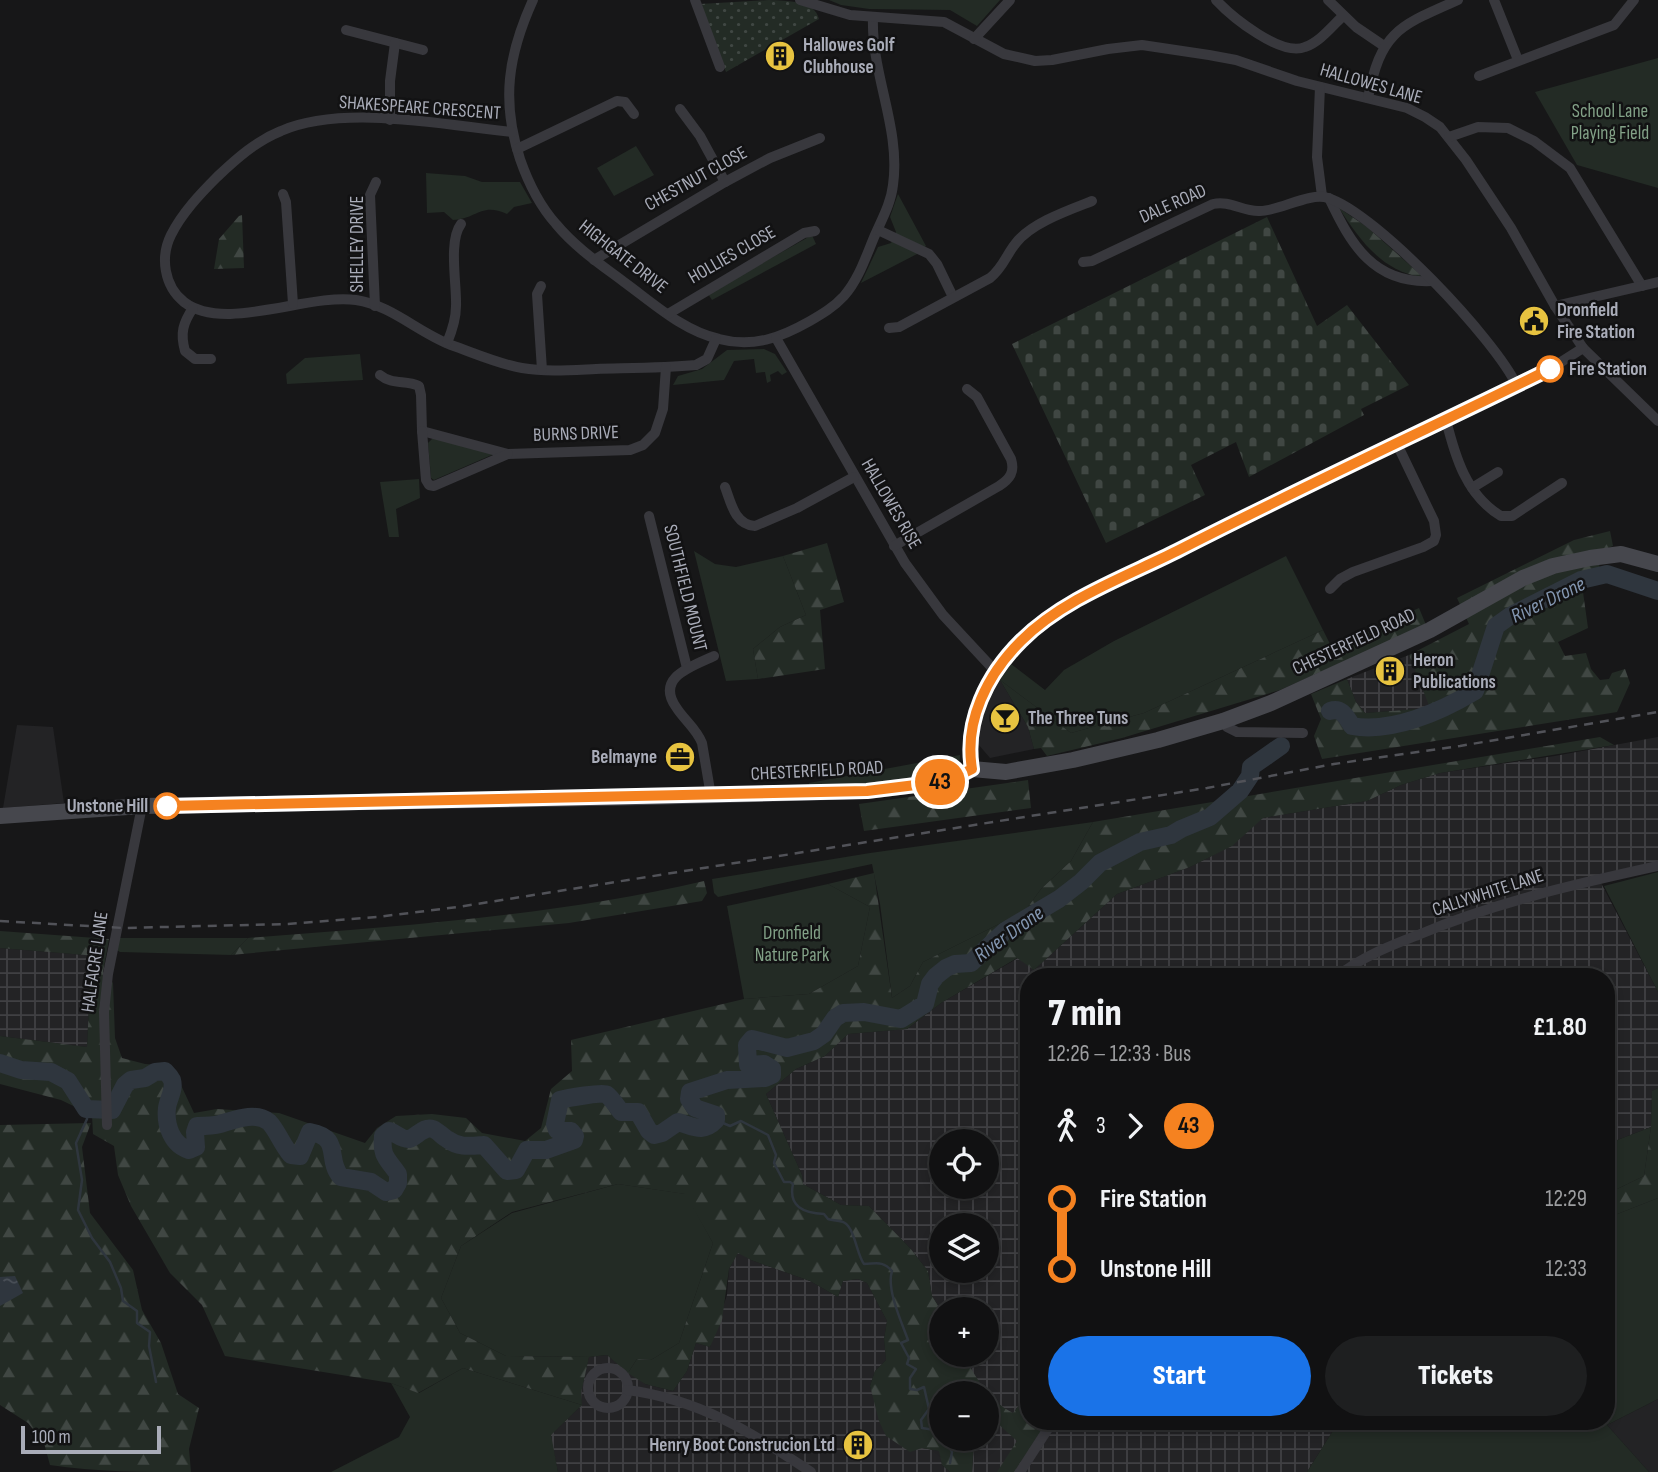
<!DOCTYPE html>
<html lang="en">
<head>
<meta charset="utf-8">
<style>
  :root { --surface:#111112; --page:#1e1f20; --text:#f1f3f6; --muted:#9c9d9f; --line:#303132; --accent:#1a73e8 }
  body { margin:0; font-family:"Sofia Sans Condensed",sans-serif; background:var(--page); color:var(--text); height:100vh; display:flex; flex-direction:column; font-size:26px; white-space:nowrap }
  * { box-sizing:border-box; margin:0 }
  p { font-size:23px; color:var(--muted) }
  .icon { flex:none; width:38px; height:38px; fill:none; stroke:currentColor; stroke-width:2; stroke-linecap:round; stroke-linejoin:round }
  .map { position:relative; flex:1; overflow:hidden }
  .panel { position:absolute; left:1020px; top:968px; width:595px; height:462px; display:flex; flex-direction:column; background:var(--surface); border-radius:28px; box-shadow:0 4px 10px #0003,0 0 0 2px var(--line) }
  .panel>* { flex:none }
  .badge { padding:0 14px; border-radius:23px; font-size:24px; line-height:46px }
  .tools { position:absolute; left:929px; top:1129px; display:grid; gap:14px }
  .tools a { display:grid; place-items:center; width:70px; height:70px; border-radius:50%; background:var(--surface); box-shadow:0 4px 10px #0003,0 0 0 2px var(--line); font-size:35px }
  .scale { position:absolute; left:21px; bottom:18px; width:140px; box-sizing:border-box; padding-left:7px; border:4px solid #a9acb8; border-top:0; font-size:19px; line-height:24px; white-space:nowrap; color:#a9acb8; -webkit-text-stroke:5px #121213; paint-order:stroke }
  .map>.badge { position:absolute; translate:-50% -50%; box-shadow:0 0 0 4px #fff }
  .legs { display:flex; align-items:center; gap:10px; height:77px; padding:0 28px; font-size:23px }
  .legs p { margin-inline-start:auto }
  .headline { display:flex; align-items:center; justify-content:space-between; height:119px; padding:0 28px }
  h1 { font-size:38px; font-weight:800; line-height:52px }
  .button { display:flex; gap:14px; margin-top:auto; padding:14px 28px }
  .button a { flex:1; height:80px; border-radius:42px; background:var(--accent); color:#fff; font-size:28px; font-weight:800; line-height:80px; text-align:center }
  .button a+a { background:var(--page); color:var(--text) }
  ul { padding:0 28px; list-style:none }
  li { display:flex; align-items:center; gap:24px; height:70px; font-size:26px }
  li i { display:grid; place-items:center; width:10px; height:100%; margin:0 9px; background:currentColor }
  li i::after { content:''; width:18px; height:18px; margin:-9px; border:5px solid; border-radius:50%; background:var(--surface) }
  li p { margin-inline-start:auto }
  li:first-child i { background:linear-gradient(#0000 50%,currentColor 0) }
  li:last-child i { background:linear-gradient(currentColor 50%,#0000 0) }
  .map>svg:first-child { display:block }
</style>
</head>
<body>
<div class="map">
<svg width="1658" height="1472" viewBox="0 0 1658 1472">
  <defs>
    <pattern id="industrial-grid" width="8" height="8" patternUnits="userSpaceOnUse" patternTransform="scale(1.75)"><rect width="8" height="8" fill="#232325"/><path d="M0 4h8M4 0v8" fill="none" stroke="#404043"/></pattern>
    <pattern id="forest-firs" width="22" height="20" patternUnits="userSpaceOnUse" patternTransform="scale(1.75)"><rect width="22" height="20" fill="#232b25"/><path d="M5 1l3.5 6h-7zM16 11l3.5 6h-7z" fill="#404743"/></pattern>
    <pattern id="cemetery-stones" width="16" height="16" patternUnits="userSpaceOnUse" patternTransform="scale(1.75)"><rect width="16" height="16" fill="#232b25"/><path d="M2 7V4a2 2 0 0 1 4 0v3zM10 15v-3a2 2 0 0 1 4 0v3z" fill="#404743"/></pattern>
    <pattern id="garden-dots" width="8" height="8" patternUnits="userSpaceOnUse" patternTransform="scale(1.75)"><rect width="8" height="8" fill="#232b25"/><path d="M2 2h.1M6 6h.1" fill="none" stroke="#404743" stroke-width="1.8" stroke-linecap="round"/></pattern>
    <pattern id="water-ripples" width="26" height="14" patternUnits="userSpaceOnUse" patternTransform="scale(1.75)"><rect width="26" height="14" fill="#2f363e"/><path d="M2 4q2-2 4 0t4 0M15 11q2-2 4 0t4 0" fill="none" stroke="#4a5058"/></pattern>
  </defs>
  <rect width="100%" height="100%" fill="#171718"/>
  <g fill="#232325">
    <polygon points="1000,680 1028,727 1034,749 990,758 978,744 975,722"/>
    <polygon points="17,725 53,727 64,803 3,808"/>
    <polygon points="1658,1399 1658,1472 1649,1472 1607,1425"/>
  </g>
  <g fill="url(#industrial-grid)" fill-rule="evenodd">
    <polygon points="1409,655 1431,708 1365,713 1356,702 1347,679"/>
    <path d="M1658,737V870L1601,883L1658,992V1088L1652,1091L1651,1127L1607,1144L1606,976H1029V1421H1339L1307,1472H972L974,1442L978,1439L987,1438V1432L1003,1408L975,1379L964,1355L987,1354V1309L941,1310L932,1296L928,1271L910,1248L869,1206L841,1205L803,1184L802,1175L766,1094L796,1069L825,1056L848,1034L907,1029L941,1003L1018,958L1034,970L1117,894L1190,867L1231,846L1262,818L1367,801L1401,785L1440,773L1555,756ZM942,1141H987V1186H942ZM942,1225H987V1270H942Z"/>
    <polygon points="0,948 97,956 100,969 90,985 87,1047 0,1036"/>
    <polygon points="738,1252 751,1260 810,1281 838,1297 843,1281 858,1279 867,1283 887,1321 884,1339 886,1360 875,1371 870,1386 873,1396 922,1448 940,1451 942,1465 950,1472 558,1472 550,1435 582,1405 581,1388 589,1357 607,1355 645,1384 673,1391 687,1371 696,1343 710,1347 727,1295 729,1269"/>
  </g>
  <g fill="#232b25">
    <polygon points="829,0 1000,0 977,26 950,10 869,9 841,5"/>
    <polygon points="1658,58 1658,188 1577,165 1535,92"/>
    <polygon points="636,146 654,175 614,196 597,168"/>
    <path d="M426,173L465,176L482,182H520L532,203L514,207L507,214C481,202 477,219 453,220L444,212L427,213Z"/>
    <polygon points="898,194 926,246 917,254 861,283 878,247 891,243 896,232 890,217"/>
    <polygon points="812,235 816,244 712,300 708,294"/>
    <polygon points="764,349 775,354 787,372 782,375 778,371 770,375 771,381 767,383 765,372 756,373 754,359 734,361 724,380 673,385 678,376 702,369 727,350"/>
    <polygon points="360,354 363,380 287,384 286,374 305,358"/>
    <polygon points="432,439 438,439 494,454 434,480 431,478 428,443"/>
    <polygon points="419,479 420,498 396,509 399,537 389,537 380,482"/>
    <polygon points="694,551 715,564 736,567 783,556 806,615 780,627 753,649 758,679 726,681"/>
    <polygon points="1286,556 1323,630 1144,713 1071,733 1000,680 1011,664 1045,690 1064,670 1114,641"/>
    <path d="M960,755C960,760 959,767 955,770C938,783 836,785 809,787V783Z"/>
    <polygon points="1093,822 1071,861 1041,889 1025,911 923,962 910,986 892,998 880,904 872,864 718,897 714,893 712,879 870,853"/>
    <polygon points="1658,872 1658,992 1604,886"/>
    <polygon points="828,884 870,907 858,966 809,994 744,999 727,906"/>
    <polygon points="118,938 248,938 231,955 120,952 117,950"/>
    <polygon points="1651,1127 1644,1176 1607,1194 1607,1144"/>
    <polygon points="618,1184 686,1194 713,1243 679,1343 651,1360 637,1359 628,1373 607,1355 589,1357 506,1356 460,1333 441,1298 461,1246 512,1213"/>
    <polygon points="1658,1198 1658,1399 1607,1425 1649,1472 1307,1472 1339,1421 1606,1421 1607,1218"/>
    <polygon points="463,1368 582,1405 551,1435 558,1472 331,1472 399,1437 410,1417 391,1383 419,1393"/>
  </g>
  <g fill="url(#forest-firs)">
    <path d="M1339,208L1367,227L1421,275L1420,277C1381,270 1359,239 1339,208Z"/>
    <polygon points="242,215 244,268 214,269 219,239 239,216"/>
    <polygon points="1610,531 1613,546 1596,552 1603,581 1582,585 1588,628 1558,642 1565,656 1586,653 1591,669 1600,680 1609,679 1612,673 1625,669 1630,683 1617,712 1322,759 1314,736 1321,719 1311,694 1347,679 1356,702 1365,713 1430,708 1409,655 1469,624 1457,598 1574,540"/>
    <polygon points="827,543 844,602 820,610 825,669 758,679 753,649 780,627 806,615 783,556"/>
    <polygon points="1419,608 1426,625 1280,690 1122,738 1047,756 1041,748 1034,749 1028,727 1000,680 1071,733 1144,713 1323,630 1332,648"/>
    <path d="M1600,737L1614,745L1440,773L1401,785L1367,801L1263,818L1232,846L1190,867L1117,894L1034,970L1017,958L941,1003L907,1029L848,1034L825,1056L796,1069L766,1094L802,1175L803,1184L841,1205L869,1206L910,1248L928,1271L932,1296L941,1310L942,1354L964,1355C975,1377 989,1401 1013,1413L1029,1391V1421H1048L1014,1472H997L1017,1441L995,1421L987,1432V1393H942V1438L978,1439L974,1442L972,1472H950L942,1465L939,1451L922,1448L910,1452L886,1436L879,1421L870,1386L875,1371L886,1360L884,1339L887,1321L867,1283L858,1279L843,1281L838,1297L810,1281L751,1260L738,1253L729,1269L722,1320L710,1347L696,1343L687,1371L673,1391L645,1384L628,1373L637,1359L651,1360L679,1343L713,1243L685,1194L618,1184L512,1212L461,1246L441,1298L460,1333L506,1356L589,1357L581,1393L582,1405L463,1368L418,1393L391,1383L225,1356L202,1305L170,1273L131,1206L118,1175L114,1146L93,1134L92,1115L61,1100L0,1084V1036L87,1047L90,985L100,969L97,956L0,948V931L109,939L103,972L113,983L115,1038L122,1058L145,1064L172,1066L194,1113L217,1109L279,1113L365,1143L377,1128L396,1116L432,1114L466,1118L482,1133L525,1141L541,1128L551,1089L572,1071L571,1040L744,999L809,994L858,966L870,907L828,884L874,873L892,998L910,986L923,962L1025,911L1041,889L1071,861L1093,822Z"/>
    <polygon points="1028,780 1031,808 864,831 859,804"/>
    <path d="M704,881L707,893L702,901L569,923L231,955L248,938C401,926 554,916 704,881Z"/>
    <polygon points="1658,1088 1658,1198 1607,1218 1607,1194 1644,1176 1651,1127 1652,1091"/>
    <path d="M91,1123L82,1147L90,1213L133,1270L142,1310L161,1343L178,1394L199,1408L189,1449L191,1472C144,1472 95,1472 50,1465L44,1443L28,1423L0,1405V1125Z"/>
  </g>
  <polygon fill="url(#cemetery-stones)" points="1267,217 1317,326 1347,305 1409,385 1361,409 1364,415 1249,477 1236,442 1191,465 1205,495 1106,543 1012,344"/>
  <path fill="url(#garden-dots)" d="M769,0C786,1 815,0 819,19L726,72L700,4Z"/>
  <polygon fill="url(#water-ripples)" points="15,1276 23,1293 0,1306 0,1277"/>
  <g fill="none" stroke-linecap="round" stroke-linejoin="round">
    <g stroke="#2f363e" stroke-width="2.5">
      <polyline points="88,1109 87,1119 76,1143 82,1180 78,1210 92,1238 110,1262 121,1288 123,1301 137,1311 137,1323 150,1332 149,1346 156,1382"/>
      <path d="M716,1120L730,1126L741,1121L768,1135L776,1155L774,1163L784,1182H790L793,1184C788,1207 804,1213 824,1214L828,1219C833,1221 841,1220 845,1223C855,1230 857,1255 864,1264C876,1264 882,1260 892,1271C886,1289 902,1323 908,1340L901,1343L909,1358L907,1364L916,1369L910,1378V1389L917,1390L924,1387L929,1409L921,1420L922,1428L935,1430L942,1435"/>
      <polyline points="944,1438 952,1452 950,1463"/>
    </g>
    <g stroke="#2f363e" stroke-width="18">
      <path d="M1330,711C1342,707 1346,717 1352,726C1392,733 1440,712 1475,691L1496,626L1510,616L1581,580L1607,574L1658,591"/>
      <path d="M0,1063L21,1070L51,1072L68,1081L86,1109L112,1110L125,1085L131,1080L145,1078L155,1072L165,1071C167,1073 171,1078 172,1080C175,1090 168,1099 167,1108C165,1125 172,1145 189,1150L196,1147L195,1132L197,1126C205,1126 213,1126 220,1124C234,1120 255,1111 269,1122C277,1130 282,1145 291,1155L300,1156L310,1132C343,1138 325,1159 341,1177L371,1182L386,1192L394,1190L398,1183V1174C387,1158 381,1157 383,1136L389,1131C396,1133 402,1140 409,1139C417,1137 423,1126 433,1129C438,1131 443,1137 447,1139C459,1148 470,1146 484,1145L507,1171L516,1170L527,1150H546L574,1140L575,1136L571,1131L557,1130L555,1124L560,1100C567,1098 603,1092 606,1094C612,1098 617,1107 621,1112H638L649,1131L654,1135L662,1133L678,1122C693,1126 703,1134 716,1120V1115L695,1108L689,1099L690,1092L727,1080L765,1078L772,1075V1069L764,1064L748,1065L747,1045L752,1039L787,1048L814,1041L824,1034L835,1018L843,1013L864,1012L901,1019L925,1004L930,984L936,976L946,968L955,964L971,963L1005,931L1059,899L1081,882L1100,863L1140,842L1171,835L1181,829L1210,817L1240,791L1250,776L1251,767L1281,746"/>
    </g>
    <g stroke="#38383d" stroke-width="10">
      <path d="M533,0C508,55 501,101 520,159C528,182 539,205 556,224C575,247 600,264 624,282C653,303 683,331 719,339C753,348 780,338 810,321C822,314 834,307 844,296C859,279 866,256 875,235C882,219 891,203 893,185C901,128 871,74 873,18"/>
      <polyline points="695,0 720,67"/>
      <polyline points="800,0 850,15 944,22 1004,54 1035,61 1052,60 1108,49 1142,45 1209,55 1236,60 1297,81 1407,108 1425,117 1440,127 1466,160 1511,228 1555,306 1583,348 1658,421"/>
      <path d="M1216,0C1232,17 1281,57 1305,47C1320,42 1332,26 1343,16"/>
      <polyline points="1328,0 1356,27 1384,46"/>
      <polyline points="1494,0 1518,60"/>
      <polyline points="346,30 423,50"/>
      <polyline points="974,39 1010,0"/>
      <polyline points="1479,76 1614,25 1634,0"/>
      <polyline points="1320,87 1317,157 1322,196"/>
      <path d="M1368,98C1381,31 1399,26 1458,0"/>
      <polyline points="680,109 700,136 725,182"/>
      <polyline points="390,120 390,81 395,43"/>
      <path d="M512,132C445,125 343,104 281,131C256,141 236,159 217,177C200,194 182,213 171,235C160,257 164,286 184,302C224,333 308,293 356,300C391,305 419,333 451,345C474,353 498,364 522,368C546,372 572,370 596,369C629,368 663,368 696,365L707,359L716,339"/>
      <polyline points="1449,137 1478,127 1508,128 1534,141 1570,168 1642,286"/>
      <polyline points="517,149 617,101 625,102 634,114"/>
      <polyline points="283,194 286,202 293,304"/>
      <path d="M1329,198C1351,245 1374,284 1432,281"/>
      <polyline points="878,230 929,254 937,264 953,297"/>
      <polyline points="594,260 725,182 770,158 820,138"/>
      <path d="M1083,262L1092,261L1213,204C1230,200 1243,212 1260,211C1280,211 1309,192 1328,198C1376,213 1496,340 1517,386"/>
      <polyline points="541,286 537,294 542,370"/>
      <polyline points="375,306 370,195 376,182"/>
      <polyline points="1555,306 1658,282"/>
      <path d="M193,308C183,323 180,333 185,351L195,359H211"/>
      <polyline points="668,314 804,233 815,231"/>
      <path d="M889,328L899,327L990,278C1003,268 1006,255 1016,243C1031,223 1069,210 1092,201"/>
      <polyline points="776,338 905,563 943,615 996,672"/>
      <path d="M447,343C452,331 456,319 456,306C457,285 448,241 461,224"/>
      <path d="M380,375C392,385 405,380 419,386L421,395L422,431L508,454L630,450L643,445L655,433L663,409L666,367"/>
      <path d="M1446,420C1455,456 1466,495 1501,516H1512L1562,483"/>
      <polyline points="422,431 426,480 429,485 434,486 508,454"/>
      <path d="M725,487C731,503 735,525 755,526L797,508L854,477"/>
      <polyline points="1472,488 1498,472"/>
      <polyline points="649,516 687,668"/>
      <path d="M894,546L999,486C1010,479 1015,472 1011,459L977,397L967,389"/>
      <polyline points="1330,589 1340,579 1353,572 1423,547 1434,541 1436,535 1434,521 1397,444"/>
      <polyline points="1223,721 1227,727 1237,732 1303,733"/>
      <path d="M972,769C964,720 986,676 1021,641C1063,599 1129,574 1182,548C1304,487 1427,429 1550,369L1583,348"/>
      <path d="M711,796L702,743C696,728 684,720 676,707C655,677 693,666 714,656"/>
      <path d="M1338,976C1361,957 1390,946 1418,935C1496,902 1576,884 1658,866"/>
      <polyline points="107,1125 104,1012 108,974 142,806"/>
      <circle cx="608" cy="1388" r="20"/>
      <path d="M627,1390C699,1399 753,1433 811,1472"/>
      <polyline points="1020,1472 1053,1421"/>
    </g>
    <polyline stroke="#46474d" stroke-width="16" points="0,816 142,806 644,797 867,791 933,783 959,777 972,769 1006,772 1073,760 1158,740 1223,721 1271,703 1430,630 1523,578 1553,566 1590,558 1621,554 1658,564"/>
    <polyline stroke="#515258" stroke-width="2.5" stroke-dasharray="9 7" stroke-linecap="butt" points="0,921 123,928 288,924 377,917 458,907 1207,788 1334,764 1460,746 1658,712"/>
  </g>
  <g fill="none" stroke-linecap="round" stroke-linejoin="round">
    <g stroke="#fff" stroke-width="16">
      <path id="line-1" d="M167,806L867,791L948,781L972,769C964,721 987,675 1021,641C1063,599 1125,577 1177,551C1300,488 1426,430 1550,369"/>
    </g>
    <use href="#line-1" stroke="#f58220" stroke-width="10"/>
  </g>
  <defs>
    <g id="building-disc" transform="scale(1.575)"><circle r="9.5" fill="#e7c340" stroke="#121213"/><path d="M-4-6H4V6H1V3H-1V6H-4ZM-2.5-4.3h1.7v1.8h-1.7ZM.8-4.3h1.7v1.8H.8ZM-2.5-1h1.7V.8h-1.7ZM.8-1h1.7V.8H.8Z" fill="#111"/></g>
    <g id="civic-disc" transform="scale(1.575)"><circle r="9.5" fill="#e7c340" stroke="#121213"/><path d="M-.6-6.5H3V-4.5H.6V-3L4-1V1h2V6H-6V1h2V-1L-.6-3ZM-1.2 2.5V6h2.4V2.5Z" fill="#111"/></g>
    <g id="bar-disc" transform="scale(1.575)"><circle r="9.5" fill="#e7c340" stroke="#121213"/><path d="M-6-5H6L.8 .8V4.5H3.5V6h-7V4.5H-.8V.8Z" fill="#111"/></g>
    <g id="office-disc" transform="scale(1.575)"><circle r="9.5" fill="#e7c340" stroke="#121213"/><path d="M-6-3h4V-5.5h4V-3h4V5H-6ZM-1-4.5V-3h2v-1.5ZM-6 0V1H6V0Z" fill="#111"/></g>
  </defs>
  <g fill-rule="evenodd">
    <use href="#building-disc" x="780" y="56"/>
    <use href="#civic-disc" x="1534" y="321"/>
    <use href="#building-disc" x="1390" y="671"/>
    <use href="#bar-disc" x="1005" y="718"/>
    <use href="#office-disc" x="680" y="757"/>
    <use href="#building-disc" x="858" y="1445"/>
  </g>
  <g fill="#fff" stroke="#f58220" stroke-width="3.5">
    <circle cx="1550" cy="369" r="12"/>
    <circle cx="167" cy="806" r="12"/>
  </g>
  <g text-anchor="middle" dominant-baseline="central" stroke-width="5" stroke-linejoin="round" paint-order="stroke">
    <g font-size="19" font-weight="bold" fill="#a9acb8" stroke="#121213" text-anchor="start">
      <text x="803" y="45">Hallowes Golf<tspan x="803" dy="22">Clubhouse</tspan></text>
      <text x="1557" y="310">Dronfield<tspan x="1557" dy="22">Fire Station</tspan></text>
      <text x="1413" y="660">Heron<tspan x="1413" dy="22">Publications</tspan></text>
      <text x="1028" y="718">The Three Tuns</text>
      <text x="657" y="757" text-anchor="end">Belmayne</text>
      <text x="835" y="1445" text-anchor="end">Henry Boot Construcion Ltd</text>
    </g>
    <g font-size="19" fill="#a9acb8" stroke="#121213">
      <text transform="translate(1371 84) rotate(16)">HALLOWES LANE</text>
      <text transform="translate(420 108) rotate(4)">SHAKESPEARE CRESCENT</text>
      <text transform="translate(696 179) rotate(-29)">CHESTNUT CLOSE</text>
      <text transform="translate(1173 204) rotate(-24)">DALE ROAD</text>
      <text transform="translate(357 244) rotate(-90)">SHELLEY DRIVE</text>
      <text transform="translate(732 255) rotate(-30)">HOLLIES CLOSE</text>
      <text transform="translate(623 257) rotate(38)">HIGHGATE DRIVE</text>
      <text transform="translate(576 434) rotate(-2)">BURNS DRIVE</text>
      <text transform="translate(891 504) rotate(60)">HALLOWES RISE</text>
      <text transform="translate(685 588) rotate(76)">SOUTHFIELD MOUNT</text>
      <text transform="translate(1354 642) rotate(-25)">CHESTERFIELD ROAD</text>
      <text transform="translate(817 771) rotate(-3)">CHESTERFIELD ROAD</text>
      <text transform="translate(1488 893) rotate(-18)">CALLYWHITE LANE</text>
      <text transform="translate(95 962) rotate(-82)">HALFACRE LANE</text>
    </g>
    <g font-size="19" fill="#82a187" stroke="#121213">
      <text x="1610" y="111">School Lane<tspan x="1610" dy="22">Playing Field</tspan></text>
      <text x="792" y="933">Dronfield<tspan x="792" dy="22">Nature Park</tspan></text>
    </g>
    <g font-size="19" font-weight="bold" fill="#a9acb8" stroke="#121213" text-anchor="start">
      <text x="1569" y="369">Fire Station</text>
      <text x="148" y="806" text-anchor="end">Unstone Hill</text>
    </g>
    <g font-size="21" font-style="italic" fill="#8396b0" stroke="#121213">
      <text transform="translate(1548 600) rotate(-26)">River Drone</text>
      <text transform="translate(1009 934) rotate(-36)">River Drone</text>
    </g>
  </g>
</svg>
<div class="tools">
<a><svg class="icon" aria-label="locate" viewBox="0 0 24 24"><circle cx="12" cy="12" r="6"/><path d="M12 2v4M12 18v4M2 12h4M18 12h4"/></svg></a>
<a><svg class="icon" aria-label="layers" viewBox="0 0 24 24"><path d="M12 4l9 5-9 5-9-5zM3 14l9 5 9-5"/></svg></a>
<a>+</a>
<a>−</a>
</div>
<div class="scale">100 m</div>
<b class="badge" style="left:940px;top:782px;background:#f58220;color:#111">43</b>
<section class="panel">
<div class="headline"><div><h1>7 min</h1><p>12:26 – 12:33 · Bus</p></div><b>£1.80</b></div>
<div class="legs"><svg class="icon" aria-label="walk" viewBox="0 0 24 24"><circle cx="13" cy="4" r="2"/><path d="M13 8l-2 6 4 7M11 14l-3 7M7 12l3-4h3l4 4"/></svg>3<svg class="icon" aria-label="forward" viewBox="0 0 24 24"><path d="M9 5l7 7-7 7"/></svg><b class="badge" style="background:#f58220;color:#111">43</b></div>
<ul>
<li><i style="color:#f58220"></i><b>Fire Station</b><p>12:29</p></li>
<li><i style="color:#f58220"></i><b>Unstone Hill</b><p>12:33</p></li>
</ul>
<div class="button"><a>Start</a><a>Tickets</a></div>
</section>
</div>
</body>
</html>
